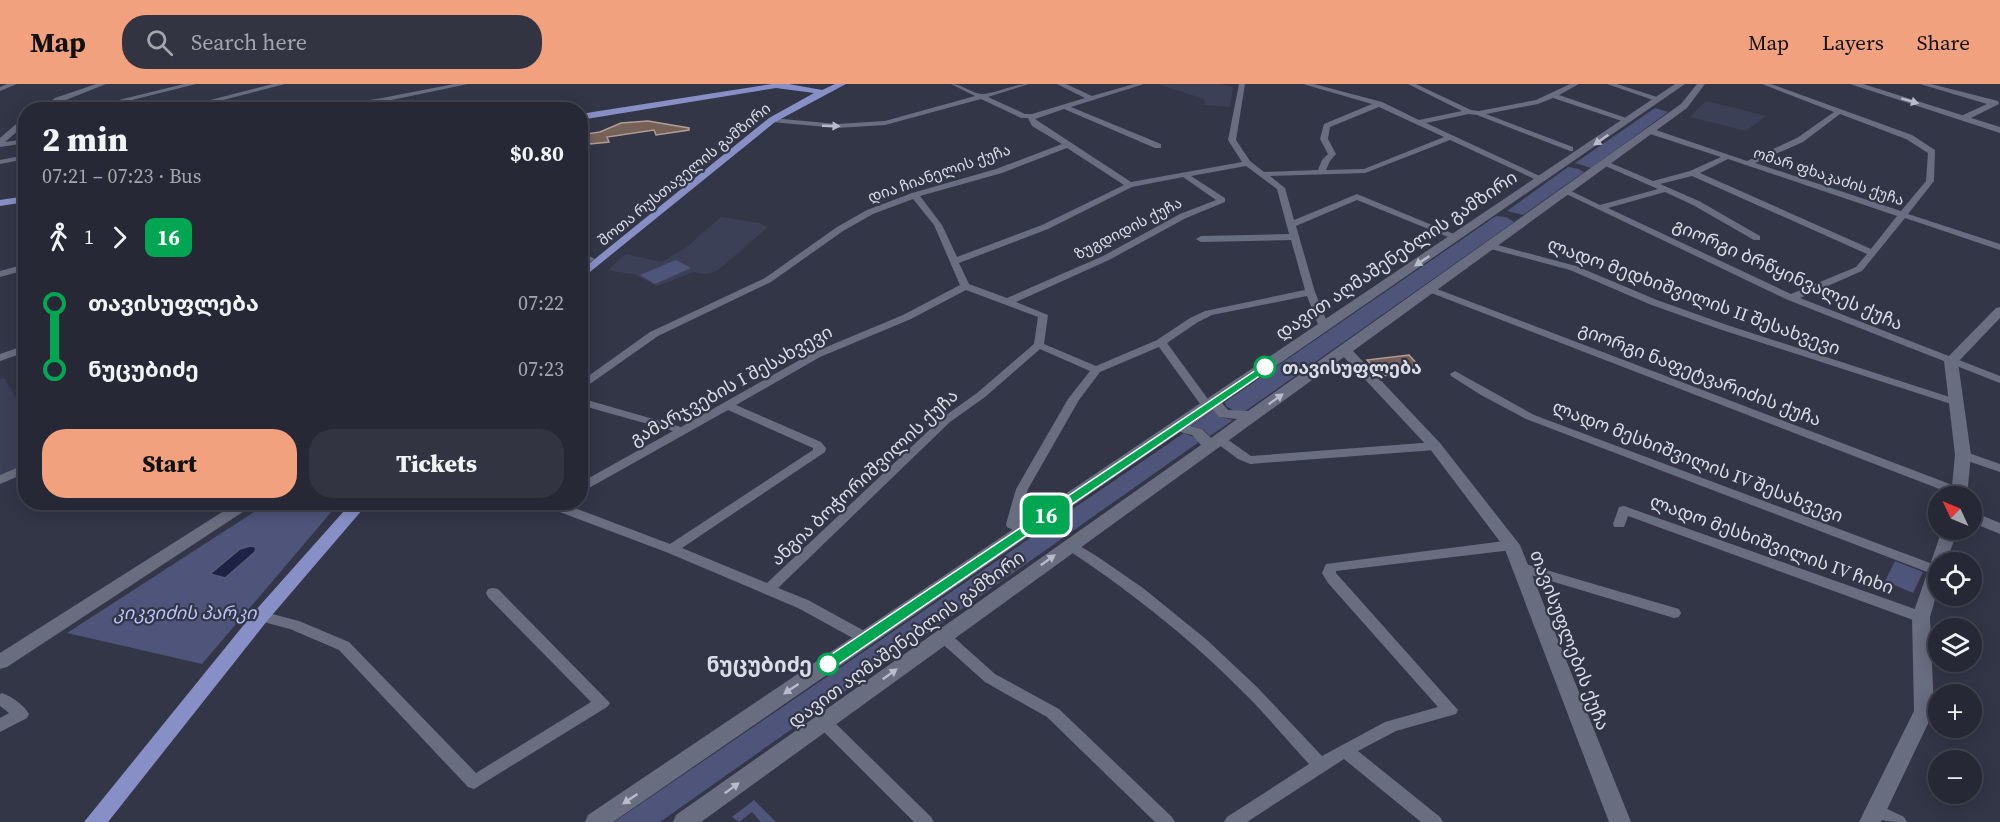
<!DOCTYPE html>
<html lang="en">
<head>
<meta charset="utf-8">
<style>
  :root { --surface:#262835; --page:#323441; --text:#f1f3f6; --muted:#a4a6ad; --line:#424450; --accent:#f1a17d }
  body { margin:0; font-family:"Source Serif 4","Noto Sans Georgian",serif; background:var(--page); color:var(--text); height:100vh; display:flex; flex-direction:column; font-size:22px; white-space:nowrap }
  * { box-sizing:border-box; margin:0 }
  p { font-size:20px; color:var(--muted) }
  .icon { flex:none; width:33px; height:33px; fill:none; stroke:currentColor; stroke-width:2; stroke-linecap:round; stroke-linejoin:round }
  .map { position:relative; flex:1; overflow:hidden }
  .sheet { position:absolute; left:18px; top:18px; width:570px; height:408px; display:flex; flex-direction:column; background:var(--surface); border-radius:24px; box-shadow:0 3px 15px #0003,0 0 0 2px var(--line) }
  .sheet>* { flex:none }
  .badge { padding:0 12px; border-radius:9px; font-size:21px; line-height:39px }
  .needle { width:39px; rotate:314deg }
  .tools { position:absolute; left:1928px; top:402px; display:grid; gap:12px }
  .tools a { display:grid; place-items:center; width:54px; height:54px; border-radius:50%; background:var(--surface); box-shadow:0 3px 15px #0003,0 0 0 2px var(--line); font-size:30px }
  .map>.badge { position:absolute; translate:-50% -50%; box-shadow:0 0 0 3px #fff }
  .legs { display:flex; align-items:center; gap:9px; height:66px; padding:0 24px; font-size:20px }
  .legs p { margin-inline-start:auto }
  .summary { display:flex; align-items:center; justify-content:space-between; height:102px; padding:0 24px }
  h1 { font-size:33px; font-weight:800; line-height:45px }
  .cta { display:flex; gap:12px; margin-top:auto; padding:12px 24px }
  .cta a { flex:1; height:69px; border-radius:24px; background:var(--accent); color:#111; font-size:24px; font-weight:800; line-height:69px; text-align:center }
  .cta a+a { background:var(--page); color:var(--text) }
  ul { padding:0 24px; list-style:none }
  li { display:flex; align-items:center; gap:21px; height:66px; font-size:22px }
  li i { display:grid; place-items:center; width:9px; height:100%; margin:0 8px; background:currentColor }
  li i::after { content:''; width:15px; height:15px; margin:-8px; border:4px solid; border-radius:50%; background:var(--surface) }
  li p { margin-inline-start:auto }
  li:first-child i { background:linear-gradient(#0000 50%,currentColor 0) }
  li:last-child i { background:linear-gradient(currentColor 50%,#0000 0) }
  header { display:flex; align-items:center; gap:36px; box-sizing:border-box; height:84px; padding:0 30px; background:var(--accent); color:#111 }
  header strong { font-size:28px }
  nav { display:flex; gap:33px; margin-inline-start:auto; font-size:21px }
  .search { width:420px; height:54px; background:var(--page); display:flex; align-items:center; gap:15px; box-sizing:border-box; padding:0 21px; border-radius:24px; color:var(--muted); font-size:22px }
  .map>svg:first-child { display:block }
</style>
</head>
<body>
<header>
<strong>Map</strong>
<div class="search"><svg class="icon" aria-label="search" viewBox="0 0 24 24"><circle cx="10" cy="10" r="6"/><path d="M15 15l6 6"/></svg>Search here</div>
<nav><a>Map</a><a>Layers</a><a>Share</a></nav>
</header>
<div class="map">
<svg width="2000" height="738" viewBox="0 0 2000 738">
  <rect width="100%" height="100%" fill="#333647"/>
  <g fill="#3c4057">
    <polygon points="1158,0 1221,0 1233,3 1230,23 1205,21 1204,15"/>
    <polygon points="1706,17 1766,32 1746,47 1690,33"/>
    <polygon points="721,133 759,139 768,143 717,187 706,190 694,188 657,202 636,191 608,186 626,170 662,178 687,163"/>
    <polygon points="4,294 26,330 25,381 0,392 0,295"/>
  </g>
  <g fill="#4e547a">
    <polygon points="1655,24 1668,28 1591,84 1575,79"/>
    <polygon points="1568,83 1579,85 1584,88 1523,131 1507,127"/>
    <polygon points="1496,132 1506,133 1514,138 1244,328 1234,327 1226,322 1225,318"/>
    <polygon points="676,176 691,184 655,200 640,191"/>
    <polygon points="1214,326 1220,333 1233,336 1210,352 1203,345 1191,342"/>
    <polygon points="1184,349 1194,353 1199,358 660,738 614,738"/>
    <polygon points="268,419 339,419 202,580 67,549"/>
    <polygon points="1895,477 1923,488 1913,509 1885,497"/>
    <polygon points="754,716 776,738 761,738 752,728 739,738 732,733"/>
  </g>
  <polygon fill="#1f2247" stroke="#575a77" stroke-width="1.5" points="250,462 256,463 255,468 225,494 210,490 240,465"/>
  <g fill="#766158" stroke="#b39c92" stroke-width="1.5">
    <polygon points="648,37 689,44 689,46 656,51 654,46 607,53 609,58 590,60 586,50 600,48 621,39"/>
    <polygon points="1409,271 1419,282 1399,286 1403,289 1383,292 1367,276"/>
  </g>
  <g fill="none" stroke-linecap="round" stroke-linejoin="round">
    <g fill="#696d80" fill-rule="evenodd">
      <polygon points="7,0 17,0 0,7 0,3"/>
      <polygon points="96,0 106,0 61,18 46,26 37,26 55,14"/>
      <polygon points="184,0 196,0 92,26 78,26"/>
      <polygon points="273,0 285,0 185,26 171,26"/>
      <polygon points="454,0 468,0 382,18 327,26 304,26 382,14"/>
      <path d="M951,0C963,0 972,10 982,10C994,10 1013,0 1029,0L988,13L1025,30H1032L1085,14L1057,0H1066L1092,12L1134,0H1144L1071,23L1161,60V64H1155L1064,25L1035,35L1131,98L1242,78L1228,56L1239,0H1245L1236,56L1250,77L1264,88L1318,86L1322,76L1328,70L1320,55L1324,40L1372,20L1303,0H1314L1382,18L1419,36L1462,27L1408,0H1416L1471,26L1479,27L1536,16L1570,0H1579L1559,11L1632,36L1625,38L1553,14L1538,20L1486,30L1573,63V67H1570L1477,31L1469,30L1426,39L1544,94L1545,96L1541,98L1450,56L1365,89L1270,92L1285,104L1294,136L1357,110L1461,153L1456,156L1453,155L1357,116L1296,142L1315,208L1329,243L1328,245L1324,246L1319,243L1307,212L1212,231L1198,238L1167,259L1213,322L1207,325L1203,324L1159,263L1100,288L1079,316L1028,405L1019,438L1030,447L1028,450L1023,451L1007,443L1006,440L1016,405L1068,315L1090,287L1040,265L985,313L950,338L778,504L808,516L870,550L872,554L870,558L865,559L860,558L798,524L666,468L541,421L539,418H559L670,460L813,366V364L728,326L580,409V399L673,347L580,321V314L681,343L812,269L903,231L960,201L934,141L913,115L873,130L843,147L771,198L658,252L580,307V298L650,248L765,194L837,143L867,126L912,109L996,85L1062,60L1032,42L1028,34H1021L981,15L885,41L837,44L772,38L768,36L772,34L837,40L885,37L975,12ZM1379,23L1444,53L1364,85L1326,86L1330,77L1336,70L1328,55L1330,43ZM1067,64L1124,101L1042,141L957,173L942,141L920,112L1002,89ZM1246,82L1277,105L1289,150L1201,152L1196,155L1201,158L1291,156L1305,206L1205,227L1190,234L1157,256L1096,282L1044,260L1048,231L1016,218L1109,176L1186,134L1225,118V114L1191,92ZM1183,93L1216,116L1180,130L1103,172L1007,214L969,200L959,179L1048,145L1132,103ZM966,206L1038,233L1034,260L977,309L942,334L767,499L682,464L825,368L826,364L821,358L736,321L820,273L911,235Z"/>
      <polygon points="1607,0 1617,0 1663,15 1656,17"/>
      <path d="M1762,0H1771L1912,51L1935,66L1934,97L1908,130L2000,160V166L1905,134L1862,187L1800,214L2000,292V299L1788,216L1562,108L1569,106L1600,121L1658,105L1603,81L1602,79L1606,77L1653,97L1690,87L1721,73L1647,49V45H1653L1747,77L1797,54L1834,28ZM1840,30L1906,55L1928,69L1926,97L1901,127L1755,79L1803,58ZM1728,75L1897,132L1871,165L1700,89ZM1692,92L1867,170L1856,183L1791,210L1608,124L1665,108L1693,121L1754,156H1760V152L1699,117L1660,100Z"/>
      <polygon points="1920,0 1931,0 1998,17 1999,20 1967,36 1961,36 1961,32 1987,20"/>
      <polygon points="23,34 26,34 26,40 5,58 26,55 26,59 0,63 0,54"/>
      <polygon points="26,71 26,75 0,80 0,76"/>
      <polygon points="1490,159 1576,182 1657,216 1727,241 1959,316 1961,318 1955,321 1951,320 1719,245 1649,220 1570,186 1487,164 1487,160"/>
      <polygon points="580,167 595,175 590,178 580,174"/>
      <polygon points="26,180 26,186 0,193 0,187"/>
      <polygon points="1429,202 1963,405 1965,408 1963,411 1955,411 1426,207 1424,205"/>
      <polygon points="26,261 26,268 0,277 0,270"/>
      <polygon points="1455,287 1534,331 1938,482 1938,490 1930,489 1526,335 1481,311 1451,292 1450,290"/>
      <polygon points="1219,351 1227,355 1251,372 1435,358 1441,362 1435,366 1250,380 1238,375 1215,358 1213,355"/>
      <polygon points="1963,367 2000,380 2000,388 1959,374 1957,371 1959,368"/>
      <polygon points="26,380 26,389 0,400 0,391"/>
      <polygon points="1624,422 1926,529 1928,533 1926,537 1921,538 1916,537 1628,432 1624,443 1614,443 1613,440 1619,423"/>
      <path d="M1070,456L1098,473L1143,504L1207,556L1257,603L1322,672L1385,638L1438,623L1328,499L1322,489L1326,480L1512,456L1517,458L1519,461L1517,464L1512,466L1336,487V489L1458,626L1456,630L1396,647L1358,667L1440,733L1443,738H1421L1344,675L1247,738H1224L1227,733L1309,680C1285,654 1263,627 1237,602C1185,550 1127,505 1065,464L1063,461L1065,458Z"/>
      <polygon points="1522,479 1679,525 1681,529 1679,533 1674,534 1517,487 1515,484 1517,481"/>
      <polygon points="493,504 498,505 610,619 607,623 474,705 468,703 339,566 290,545 256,536 254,532 256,528 261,527 299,537 349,558 476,689 591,618 488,513 486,509 488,505"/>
      <polygon points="943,547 948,548 995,590 1059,625 1172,733 1175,738 1155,738 1047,633 985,598 938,556 936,552 938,548"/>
      <path d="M2,609C11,612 24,621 29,630L27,634L0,648V634L9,629L0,622V610Z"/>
      <polygon points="823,631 829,633 931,733 934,738 914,738 817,641 815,637 817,633"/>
      <path d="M1877,720L1904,733L1907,738C1893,738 1875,738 1869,727L1871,722Z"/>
    </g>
    <g fill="#696d80" fill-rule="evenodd">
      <path d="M1675,0H1685L1222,319L1228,326L1248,327L1681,20L1697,0H1705L1687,24L1353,267L1440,359L1520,461L1631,738H1609L1504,463L1430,365L1344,273L701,738H673L676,731L1201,361L1192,351L1180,348L613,738H585L588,731ZM1213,326L1219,333L1237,335L1211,354L1202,345L1190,342Z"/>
      <polygon points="1850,0 1863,0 2000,43 2000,49"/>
      <polygon points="2000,223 2000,234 1958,278 1971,371 1967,412 1951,412 1955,371 1944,277 1996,224"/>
      <polygon points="238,418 258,418 7,583 0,585 0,569"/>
      <polygon points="1971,427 2000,439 2000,450 1971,438"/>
      <polygon points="1942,446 1958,446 1946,478 1938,478 1938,505 1930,533 1934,627 1881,738 1859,738 1914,627 1912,533"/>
    </g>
    <g fill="#878fc6" fill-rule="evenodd">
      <polygon points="772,0 789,0 822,6 835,0 846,0 775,38 580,196 580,187 769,34 814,9 776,4 580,36 580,30"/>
      <polygon points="26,112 26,118 0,122 0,116"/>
      <polygon points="352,418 369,418 267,537 108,738 84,738 255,527"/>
    </g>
  </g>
  <defs><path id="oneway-solid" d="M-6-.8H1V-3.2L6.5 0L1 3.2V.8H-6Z" transform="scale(1.5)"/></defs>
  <g fill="#b8bbc9">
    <use href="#oneway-solid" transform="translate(1910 17) rotate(17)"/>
    <use href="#oneway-solid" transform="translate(831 42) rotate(2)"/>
    <use href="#oneway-solid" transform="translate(1601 56) rotate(145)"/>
    <use href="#oneway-solid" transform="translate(1422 177) rotate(146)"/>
    <use href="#oneway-solid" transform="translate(1276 315) rotate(-36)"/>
    <use href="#oneway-solid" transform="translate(1048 476) rotate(-36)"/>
    <use href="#oneway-solid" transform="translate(890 590) rotate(-36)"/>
    <use href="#oneway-solid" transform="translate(791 605) rotate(146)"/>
    <use href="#oneway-solid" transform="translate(732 704) rotate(-36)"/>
    <use href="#oneway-solid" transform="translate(630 715) rotate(146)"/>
  </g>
  <polygon fill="#00a651" stroke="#fff" stroke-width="1.5" points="1265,280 1268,281 1268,286 833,584 823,584 821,580 823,576"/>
  <g fill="#fff" stroke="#00a651" stroke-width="3">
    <circle cx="1265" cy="283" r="10"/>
    <circle cx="828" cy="580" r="10"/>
  </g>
  <g text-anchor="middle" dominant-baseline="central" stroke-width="4.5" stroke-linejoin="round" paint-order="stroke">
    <g font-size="15" fill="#dadde8" stroke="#333647">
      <text transform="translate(939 89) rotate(-19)">დია ჩიანელის ქუჩა</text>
      <text transform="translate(684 90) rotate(-39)">შოთა რუსთაველის გამზირი</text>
      <text transform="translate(1829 92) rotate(18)">ომარ ფხაკაძის ქუჩა</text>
      <text transform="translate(1128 144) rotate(-27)">ზუგდიდის ქუჩა</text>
    </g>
    <g font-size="18" fill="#dadde8" stroke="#333647">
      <text transform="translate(1396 171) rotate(-34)">დავით აღმაშენებლის გამზირი</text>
      <text transform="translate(1788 190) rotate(24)">გიორგი ბრწყინვალეს ქუჩა</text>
      <text transform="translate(1694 212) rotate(20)">ლადო მედხიშვილის II შესახვევი</text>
      <text transform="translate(1700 290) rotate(21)">გიორგი ნაფეტვარიძის ქუჩა</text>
      <text transform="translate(731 301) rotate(-29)">გამარჯვების I შესახვევი</text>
      <text transform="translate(1698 377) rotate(21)">ლადო მესხიშვილის IV შესახვევი</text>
      <text transform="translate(864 393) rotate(-43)">ანგია ბოჭორიშვილის ქუჩა</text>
      <text transform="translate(1772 460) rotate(20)">ლადო მესხიშვილის IV ჩიხი</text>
      <text transform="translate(906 555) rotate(-36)">დავით აღმაშენებლის გამზირი</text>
      <text transform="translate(1570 556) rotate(69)">თავისუფლების ქუჩა</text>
    </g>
    <g font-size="18" font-weight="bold" fill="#dadde8" stroke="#333647" text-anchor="start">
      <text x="1282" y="283">თავისუფლება</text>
    </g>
    <g font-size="18" font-style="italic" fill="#bac4fb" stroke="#333647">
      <text x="185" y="528">კიკვიძის პარკი</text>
    </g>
    <g font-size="21" font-weight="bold" fill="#dadde8" stroke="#333647" text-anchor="end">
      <text x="812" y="580">ნუცუბიძე</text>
    </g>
  </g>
</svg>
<div class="tools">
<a><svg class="needle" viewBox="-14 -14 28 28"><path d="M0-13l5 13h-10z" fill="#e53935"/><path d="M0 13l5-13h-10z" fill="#a4a6ad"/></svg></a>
<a><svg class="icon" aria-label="locate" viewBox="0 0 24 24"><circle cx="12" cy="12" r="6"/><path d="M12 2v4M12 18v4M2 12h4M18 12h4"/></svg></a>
<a><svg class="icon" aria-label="layers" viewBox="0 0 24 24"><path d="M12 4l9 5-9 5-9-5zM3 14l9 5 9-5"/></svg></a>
<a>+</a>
<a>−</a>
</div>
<b class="badge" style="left:1046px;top:431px;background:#00a651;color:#fff">16</b>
<section class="sheet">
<div class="summary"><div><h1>2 min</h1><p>07:21 – 07:23 · Bus</p></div><b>$0.80</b></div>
<div class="legs"><svg class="icon" aria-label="walk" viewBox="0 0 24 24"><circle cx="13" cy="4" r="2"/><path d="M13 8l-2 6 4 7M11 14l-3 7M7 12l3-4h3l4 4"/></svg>1<svg class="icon" aria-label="forward" viewBox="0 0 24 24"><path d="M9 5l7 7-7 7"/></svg><b class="badge" style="background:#00a651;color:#fff">16</b></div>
<ul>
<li><i style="color:#00a651"></i><b>თავისუფლება</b><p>07:22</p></li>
<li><i style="color:#00a651"></i><b>ნუცუბიძე</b><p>07:23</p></li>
</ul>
<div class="cta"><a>Start</a><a>Tickets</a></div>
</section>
</div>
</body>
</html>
